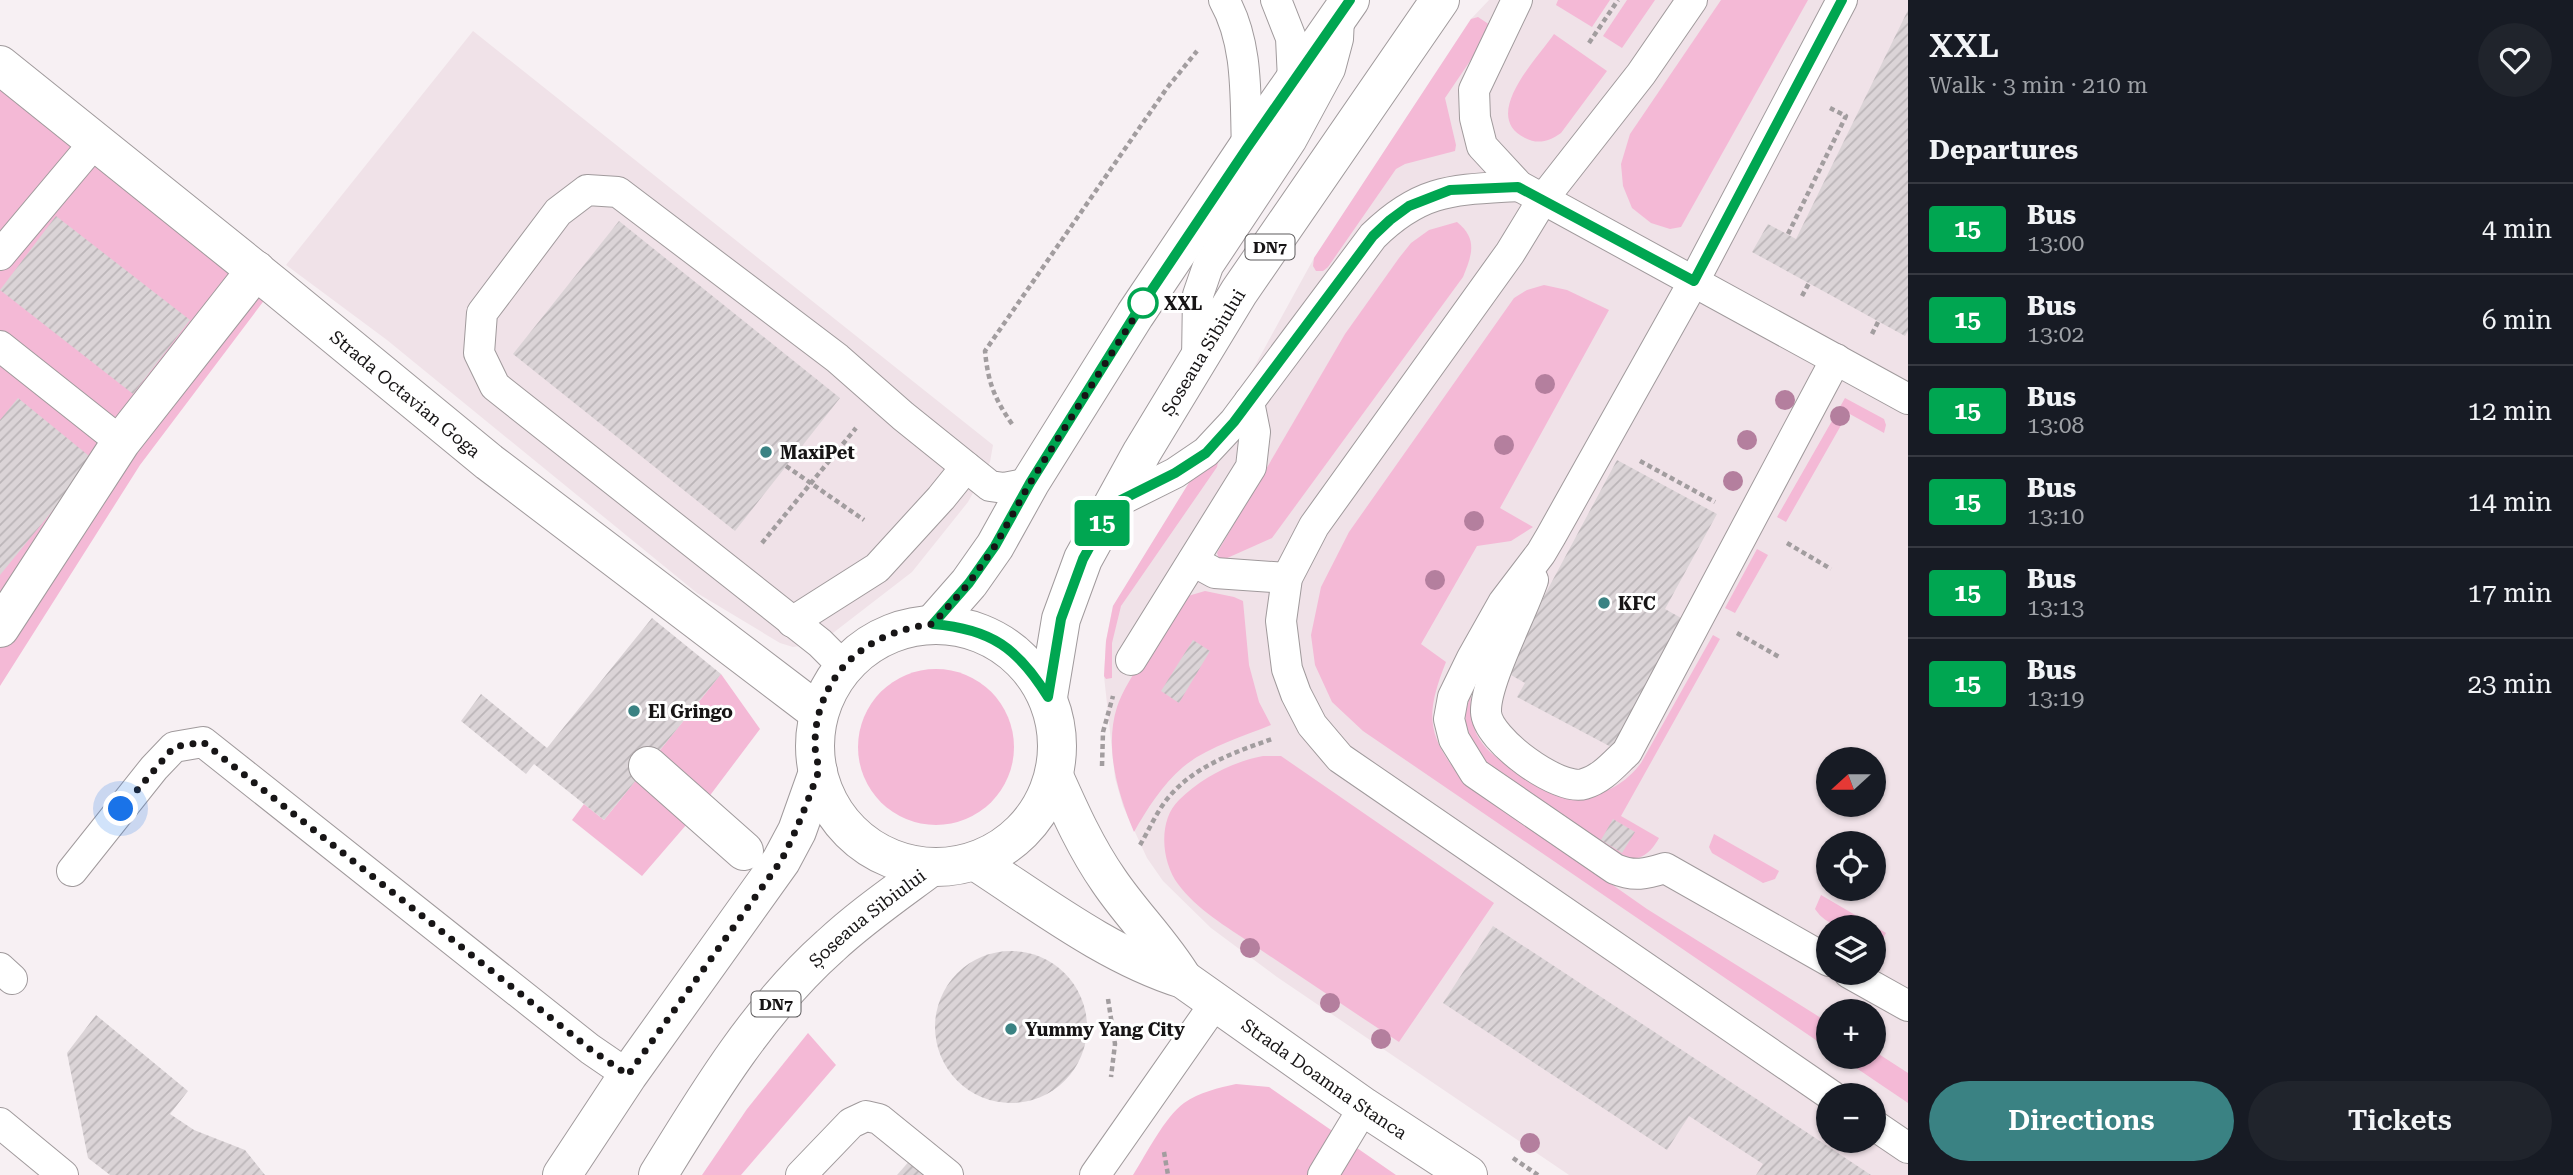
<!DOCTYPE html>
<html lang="en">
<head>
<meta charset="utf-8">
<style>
  :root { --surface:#171b24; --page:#20242c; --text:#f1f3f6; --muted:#9ea1a6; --line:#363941; --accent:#3a8283 }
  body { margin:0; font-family:"Roboto Serif",serif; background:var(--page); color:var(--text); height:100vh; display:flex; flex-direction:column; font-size:26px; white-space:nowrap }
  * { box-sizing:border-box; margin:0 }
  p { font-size:23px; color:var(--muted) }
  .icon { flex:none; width:38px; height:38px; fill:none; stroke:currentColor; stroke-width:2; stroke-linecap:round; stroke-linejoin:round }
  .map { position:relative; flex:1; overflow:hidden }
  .sheet { display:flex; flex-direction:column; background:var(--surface); width:665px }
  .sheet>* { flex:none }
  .badge { padding:0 14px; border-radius:5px; font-size:24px; line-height:46px }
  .needle { width:46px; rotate:249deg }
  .tools { position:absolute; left:1816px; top:747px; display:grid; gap:14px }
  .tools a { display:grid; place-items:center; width:70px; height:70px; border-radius:50%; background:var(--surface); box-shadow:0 2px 5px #0004; font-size:35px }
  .you { position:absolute; width:35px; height:35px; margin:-18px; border:5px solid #fff; border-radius:50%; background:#1a73e8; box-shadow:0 0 0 10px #1a73e833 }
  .map>.badge { position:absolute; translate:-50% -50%; box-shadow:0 0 0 4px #fff }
  h2 { padding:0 21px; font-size:26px; line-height:63px }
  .round { display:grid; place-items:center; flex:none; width:74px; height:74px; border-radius:37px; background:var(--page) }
  .overview { display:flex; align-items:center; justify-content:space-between; height:119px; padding:0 21px }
  h1 { font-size:33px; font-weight:600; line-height:52px }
  .action { display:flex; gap:14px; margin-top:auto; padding:14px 21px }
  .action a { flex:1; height:80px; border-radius:42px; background:var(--accent); color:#fff; font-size:28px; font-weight:600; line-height:80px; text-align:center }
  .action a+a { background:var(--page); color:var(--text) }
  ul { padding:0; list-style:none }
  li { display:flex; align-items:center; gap:21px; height:91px; padding:0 21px; border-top:2px solid var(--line) }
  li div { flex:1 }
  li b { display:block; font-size:26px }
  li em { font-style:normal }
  li .badge { min-width:77px; font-weight:700; text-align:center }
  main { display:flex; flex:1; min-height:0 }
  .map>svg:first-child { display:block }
</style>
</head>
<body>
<main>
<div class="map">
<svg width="1908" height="1175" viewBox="0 0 1908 1175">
  <defs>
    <pattern id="building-hatch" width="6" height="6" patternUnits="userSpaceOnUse" patternTransform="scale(1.75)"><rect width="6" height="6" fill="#dbd4d7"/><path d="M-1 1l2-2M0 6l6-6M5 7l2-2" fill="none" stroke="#bbb5b8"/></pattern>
  </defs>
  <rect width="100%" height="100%" fill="#f7f0f3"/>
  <g fill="#f0e2e8" fill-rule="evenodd">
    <path d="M1489,0H1908V1175H1569L1277,977L1211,928L1163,881L1147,858L1123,806L1115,778L1104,676L1106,641L1113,606L1203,460L1314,258L1471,19ZM1829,760H1874V805H1829ZM1829,844H1874V889H1829ZM1829,928H1874V973H1829ZM1829,1012H1874V1057H1829ZM1829,1096H1874V1141H1829Z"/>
    <polygon points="473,31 993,445 990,462 968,502 912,572 820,643 793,647 780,643 697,593 387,340 286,265"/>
  </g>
  <g fill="#f4b9d6">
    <polygon points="1558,0 1610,0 1592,27 1556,5"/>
    <polygon points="1627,0 1655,0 1622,48 1603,36"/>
    <polygon points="1721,0 1808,0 1681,227 1670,229 1651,223 1632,208 1623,186 1621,164 1630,134"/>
    <polygon points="1478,17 1490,25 1489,33 1445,98 1456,145 1455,151 1405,164 1396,169 1328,267 1323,271 1316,271 1313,266 1314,258 1471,19"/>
    <path d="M1554,34L1607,71L1561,133C1550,141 1538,145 1525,138C1480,116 1537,59 1554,34Z"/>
    <polygon points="0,65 275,286 140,465 0,686"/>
    <path d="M1457,222C1478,239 1472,255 1463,277L1272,538L1225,559H1219L1217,553L1345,334L1399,258L1411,243L1429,230Z"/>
    <path d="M1544,285L1567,290L1609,310L1500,508L1533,527L1511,541L1477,546L1421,644L1446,662C1425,715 1426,736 1464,781L1647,909L1829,1023V1049L1363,731L1332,702L1315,665L1311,635L1321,587L1349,532L1514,298L1527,290Z"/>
    <polygon points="1845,398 1884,419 1886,425 1884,433 1848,413 1786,522 1777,517"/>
    <polygon points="1214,458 1218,462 1217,467 1121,606 1112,643 1112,678 1106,679 1104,676 1106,641 1113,606 1203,460"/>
    <polygon points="1757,549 1768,555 1735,613 1725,608"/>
    <path d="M1205,591L1234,597L1243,601L1249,665L1259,702L1271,725C1242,737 1207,747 1183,767C1162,785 1147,809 1134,832C1118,794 1104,748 1117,707C1127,677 1164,630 1183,602L1188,596Z"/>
    <path d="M1713,635L1720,639L1621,816L1659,838C1650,854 1641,860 1623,860L1503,780L1477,755L1466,725L1465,714L1471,693C1470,707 1471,722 1477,735C1487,754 1504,763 1522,772C1534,779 1547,789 1560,792C1593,802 1621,789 1641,763Z"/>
    <circle cx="936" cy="747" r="78"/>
    <polygon points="721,674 760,729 699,810 642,876 572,820 584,804 604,820"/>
    <path d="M1263,756H1281L1494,903L1399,1042C1350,1010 1301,977 1252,944C1227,927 1196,909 1178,884C1161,861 1158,820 1179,800C1201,778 1232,762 1263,756Z"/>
    <polygon points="1714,834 1779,871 1775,879 1763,883 1712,853 1709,847"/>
    <path d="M1821,895L1886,933L1881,942L1874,945V928C1852,928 1829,930 1815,909Z"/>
    <polygon points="808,1033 836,1065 741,1175 702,1175 747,1109"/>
    <polygon points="1874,1051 1908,1073 1908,1103 1840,1057 1874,1057"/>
    <path d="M1236,1084L1269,1087L1396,1175H1133C1147,1153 1164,1118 1184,1103C1199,1092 1219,1088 1236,1084Z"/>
  </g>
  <g fill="url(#building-hatch)">
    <polygon points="1908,10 1908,331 1905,336 1752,252 1768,224 1796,239"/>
    <polygon points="56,216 190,320 133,394 0,290"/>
    <polygon points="619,221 840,398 735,531 513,354"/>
    <polygon points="18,398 94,460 0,575 0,420"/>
    <polygon points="1617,460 1717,514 1665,609 1683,619 1613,748 1517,697 1525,683 1504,671"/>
    <polygon points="652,618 721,674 604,820 534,764 526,774 461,721 481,694 547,748"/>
    <polygon points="1193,640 1210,651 1179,703 1161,691"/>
    <polygon points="1613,819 1635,832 1622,853 1601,840"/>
    <polygon points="1493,926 1752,1096 1871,1175 1756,1175 1763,1164 1689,1116 1667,1150 1443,1003"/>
    <circle cx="1011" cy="1027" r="76"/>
    <polygon points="96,1015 188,1091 170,1114 194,1130 245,1150 265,1175 110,1175 88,1158 67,1053"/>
    <polygon points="912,1158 932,1175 897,1175"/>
  </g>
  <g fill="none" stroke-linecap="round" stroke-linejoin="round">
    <g stroke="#a09a9c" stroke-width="32">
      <g id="service">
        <path d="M1224,0C1249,44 1245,99 1247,148"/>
        <polyline points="1276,0 1291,38 1293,80"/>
        <polyline points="1517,0 1474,90 1475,118 1482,146 1519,186 1908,399"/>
        <polyline points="1692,0 1641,74 1543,199 1510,253 1314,526 1287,578 1281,621 1287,669 1296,694 1312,725 1340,758 1832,1096"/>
        <polyline points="0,255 95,142"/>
        <polyline points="0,346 121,442"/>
        <polyline points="1197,360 1198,295 1208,266 1291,141 1330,69 1338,39 1339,18"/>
        <path d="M1113,504L1175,473L1206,452L1234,422L1373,236C1422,188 1454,190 1519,186"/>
        <polyline points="1193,561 1215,573 1287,578"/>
        <path d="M1533,580C1522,613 1485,682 1486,712C1487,740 1560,792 1584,784C1602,779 1614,764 1627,752L1836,359"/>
        <polyline points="792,622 877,568 941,498 966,467"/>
        <polyline points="1131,660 1251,467 1255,432 1249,402"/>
        <polyline points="844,667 820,643 495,386 479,353 482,313 558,212 587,190 618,192 837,358 903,416 990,486 1004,488 1030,483"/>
        <polyline points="72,871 154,768 174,747 203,742 590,1049 628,1075"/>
        <path d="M1829,961L1665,868C1646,874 1634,877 1615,869L1475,773L1454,739L1449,719L1453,697L1472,658L1503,603L1541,553L1551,536L1694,281L1842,0"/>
        <polyline points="0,968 12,979"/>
        <polyline points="1849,973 1908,1006"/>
        <polyline points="0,1123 63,1175"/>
        <polyline points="1874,1125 1908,1148"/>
        <polyline points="801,1175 851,1123 866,1116 879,1119 948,1175"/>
        <polyline points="1095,1175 1216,1002"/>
        <polyline points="1323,1175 1364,1107"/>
      </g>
    </g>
    <g stroke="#a09a9c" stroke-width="40">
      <polyline id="pedestrian" points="648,766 744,851"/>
    </g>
    <g stroke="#a09a9c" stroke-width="40">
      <polyline id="minor" points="0,628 121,442 256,270"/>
    </g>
    <g stroke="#a09a9c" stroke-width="40">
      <g id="tertiary">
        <path id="s1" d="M0,65L275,286L489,462L819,713"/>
        <path d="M1054,776C1070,812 1086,848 1109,881C1132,915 1162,944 1183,979"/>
        <path id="s2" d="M975,861C1040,903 1109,956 1183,979L1364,1107L1468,1175"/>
      </g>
    </g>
    <g stroke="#a09a9c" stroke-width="40">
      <g id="primary">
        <polyline points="933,624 969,583 995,546 1030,483 1135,315 1247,148 1350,0"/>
        <circle cx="936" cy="746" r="121"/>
        <path id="s3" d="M1048,697L1061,619L1083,559L1142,452L1239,292L1440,0"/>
        <polyline points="562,1175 628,1075 781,861 797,831 818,772"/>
        <path id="s4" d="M658,1175C707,1095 759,1009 830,946C861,917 896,893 931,867"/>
      </g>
    </g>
    <g stroke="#a29d9f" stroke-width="4.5" stroke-dasharray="5 3.5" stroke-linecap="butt">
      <polyline points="1589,43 1618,0"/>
      <polyline points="1788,234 1846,116 1830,108"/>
      <polyline points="1802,296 1809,283"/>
      <polyline points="1872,334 1878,322"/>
      <path d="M1012,424C994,398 988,382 985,351L1167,88L1197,51"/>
      <polyline points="1640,461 1715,502"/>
      <polyline points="786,466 864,520"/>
      <polyline points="762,543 856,428"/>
      <polyline points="1787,543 1831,569"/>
      <polyline points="1737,633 1781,658"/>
      <polyline points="1102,766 1103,732 1113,696"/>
      <path d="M1140,845C1149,830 1157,811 1168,798C1194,766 1235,752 1272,739"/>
      <polyline points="1108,999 1115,1044 1111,1077"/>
      <polyline points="1164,1152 1168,1175"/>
      <polyline points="1513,1158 1538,1175"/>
    </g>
    <use href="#service" stroke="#fff" stroke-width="30"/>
    <use href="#pedestrian" stroke="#fff" stroke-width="38"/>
    <use href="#minor" stroke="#fff" stroke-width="38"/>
    <use href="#tertiary" stroke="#fff" stroke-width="38"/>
    <use href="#primary" stroke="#fff" stroke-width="38"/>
  </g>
  <g fill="#b47f9e">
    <circle cx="1545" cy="384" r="10"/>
    <circle cx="1785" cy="400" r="10"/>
    <circle cx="1840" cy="416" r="10"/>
    <circle cx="1747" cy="440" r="10"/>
    <circle cx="1504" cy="445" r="10"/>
    <circle cx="1733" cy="481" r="10"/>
    <circle cx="1474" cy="521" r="10"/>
    <circle cx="1435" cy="580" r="10"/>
    <circle cx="1250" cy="948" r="10"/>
    <circle cx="1330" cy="1003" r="10"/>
    <circle cx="1381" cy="1039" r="10"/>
    <circle cx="1530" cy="1143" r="10"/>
  </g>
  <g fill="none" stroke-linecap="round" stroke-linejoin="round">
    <g stroke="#fff" stroke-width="16">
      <path id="line" d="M1350,0L1247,148L1135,315L1030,483L995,546L969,583L933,624C991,629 1018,648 1048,697L1061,619L1083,559L1113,504L1175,473L1206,453L1234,422L1373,236L1390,220L1409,206L1450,190L1518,187L1694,281L1842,0"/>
    </g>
    <use href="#line" stroke="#00a651" stroke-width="10"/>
    <path stroke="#171516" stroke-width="7" stroke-dasharray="0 12.6" d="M121,809L174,747L203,742L590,1049L628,1075L781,861C793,838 802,816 811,792C813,786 817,778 818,772C819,763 815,754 815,745C815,736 816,723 819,713C834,658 880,630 933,624L969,583L995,546L1030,483L1149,294L1143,303"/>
  </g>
  <circle fill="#fff" stroke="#00a651" stroke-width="3.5" cx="1143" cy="303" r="14"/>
  <g fill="#3a8283" stroke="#fff" stroke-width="2.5">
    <circle cx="766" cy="452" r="7"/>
    <circle cx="1604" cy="603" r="7"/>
    <circle cx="634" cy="711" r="7"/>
    <circle cx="1011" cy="1029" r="7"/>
  </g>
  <g text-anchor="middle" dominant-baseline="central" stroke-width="6" stroke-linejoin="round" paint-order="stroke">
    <g fill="#fff" stroke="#5d5b5c" stroke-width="2">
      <rect x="1245.5" y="234.5" width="49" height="25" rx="5"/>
      <rect x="751.5" y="991.5" width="49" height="25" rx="5"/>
    </g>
    <g font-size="16" font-weight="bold" fill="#171516">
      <text x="1270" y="247">DN7</text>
      <text x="776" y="1004">DN7</text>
    </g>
    <g font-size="18" font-weight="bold" fill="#171516" stroke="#fff" text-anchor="start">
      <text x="1164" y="303">XXL</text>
    </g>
    <g font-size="18" fill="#171516" stroke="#fff">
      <text stroke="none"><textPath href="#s3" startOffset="382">Șoseaua Sibiului</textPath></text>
      <text stroke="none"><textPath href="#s1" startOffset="522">Strada Octavian Goga</textPath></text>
      <text stroke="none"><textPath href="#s4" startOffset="334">Șoseaua Sibiului</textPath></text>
      <text stroke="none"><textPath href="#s2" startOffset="413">Strada Doamna Stanca</textPath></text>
    </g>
    <g font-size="18" font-weight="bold" fill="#171516" stroke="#fff" text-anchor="start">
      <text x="780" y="452">MaxiPet</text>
      <text x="1618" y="603">KFC</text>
      <text x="648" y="711">El Gringo</text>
      <text x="1025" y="1029">Yummy Yang City</text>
    </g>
  </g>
</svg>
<div class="tools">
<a><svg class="needle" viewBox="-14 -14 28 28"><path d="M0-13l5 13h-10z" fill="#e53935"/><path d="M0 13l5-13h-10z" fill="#9ea1a6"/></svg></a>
<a><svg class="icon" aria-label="locate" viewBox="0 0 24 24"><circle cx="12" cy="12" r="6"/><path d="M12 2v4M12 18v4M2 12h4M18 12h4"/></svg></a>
<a><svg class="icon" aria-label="layers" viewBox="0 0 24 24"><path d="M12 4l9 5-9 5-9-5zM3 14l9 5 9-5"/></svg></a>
<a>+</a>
<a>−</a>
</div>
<div class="you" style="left:121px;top:809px"></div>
<b class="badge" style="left:1102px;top:523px;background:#00a651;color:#fff">15</b>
</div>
<section class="sheet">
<div class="overview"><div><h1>XXL</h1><p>Walk · 3 min · 210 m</p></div><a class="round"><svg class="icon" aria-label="heart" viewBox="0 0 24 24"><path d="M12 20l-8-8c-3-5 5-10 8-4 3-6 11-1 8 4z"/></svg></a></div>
<h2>Departures</h2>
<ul>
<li><span class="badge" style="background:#00a651;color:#fff">15</span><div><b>Bus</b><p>13:00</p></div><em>4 min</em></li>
<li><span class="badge" style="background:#00a651;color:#fff">15</span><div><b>Bus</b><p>13:02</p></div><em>6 min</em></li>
<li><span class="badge" style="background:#00a651;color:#fff">15</span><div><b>Bus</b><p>13:08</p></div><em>12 min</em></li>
<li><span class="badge" style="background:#00a651;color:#fff">15</span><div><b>Bus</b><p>13:10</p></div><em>14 min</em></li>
<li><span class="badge" style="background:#00a651;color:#fff">15</span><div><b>Bus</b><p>13:13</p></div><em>17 min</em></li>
<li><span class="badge" style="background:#00a651;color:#fff">15</span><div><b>Bus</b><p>13:19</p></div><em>23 min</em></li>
</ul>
<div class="action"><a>Directions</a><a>Tickets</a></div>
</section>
</main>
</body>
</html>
